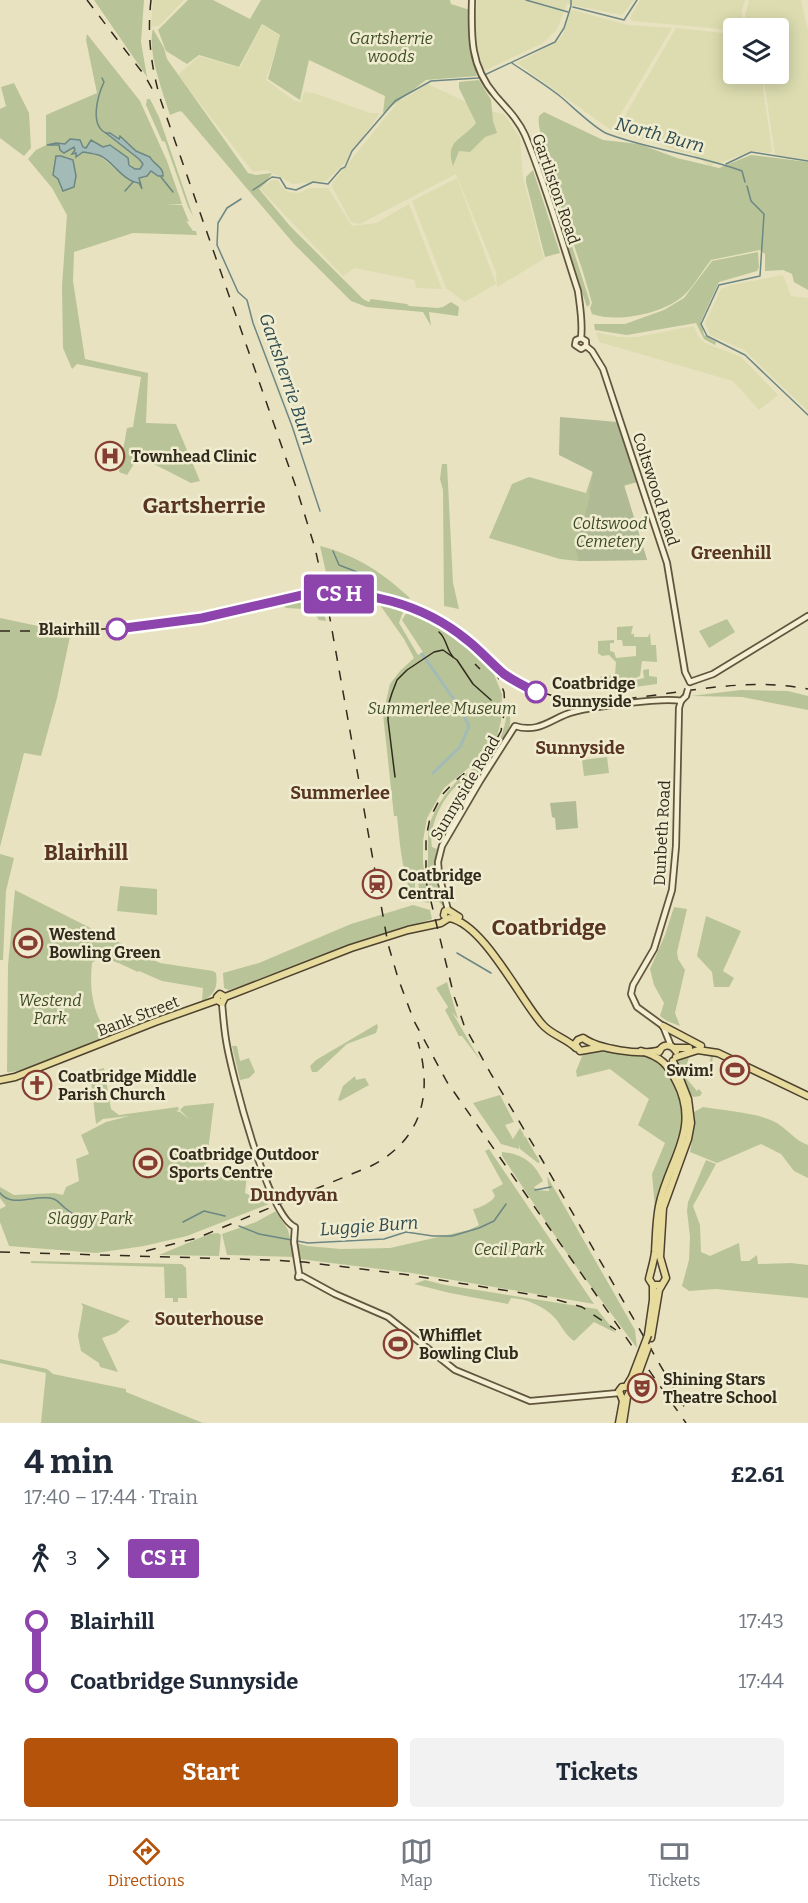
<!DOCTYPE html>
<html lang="en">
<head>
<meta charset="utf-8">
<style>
  :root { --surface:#fff; --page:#f2f2f3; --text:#1f2937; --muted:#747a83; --line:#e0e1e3; --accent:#b45309 }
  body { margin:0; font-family:Bitter,serif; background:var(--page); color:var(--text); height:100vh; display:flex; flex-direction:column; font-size:22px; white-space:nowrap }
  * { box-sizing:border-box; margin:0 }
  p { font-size:20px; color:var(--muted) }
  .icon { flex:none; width:33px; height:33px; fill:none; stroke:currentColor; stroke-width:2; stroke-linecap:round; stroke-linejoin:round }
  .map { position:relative; height:1423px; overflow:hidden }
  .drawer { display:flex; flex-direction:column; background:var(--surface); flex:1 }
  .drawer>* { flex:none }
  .badge { padding:0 12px; border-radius:4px; font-size:21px; line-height:39px }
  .controls { position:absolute; left:723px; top:18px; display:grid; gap:12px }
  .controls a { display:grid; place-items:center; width:66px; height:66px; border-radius:6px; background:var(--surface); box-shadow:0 3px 15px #0003; font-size:30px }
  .map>.badge { position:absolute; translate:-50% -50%; box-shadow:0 0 0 3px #fff }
  .legs { display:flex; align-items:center; gap:9px; height:66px; padding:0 24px; font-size:20px }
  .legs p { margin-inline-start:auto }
  .head { display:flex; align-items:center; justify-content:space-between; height:102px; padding:0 24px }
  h1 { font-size:33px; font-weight:700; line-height:45px }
  .primary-button { display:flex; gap:12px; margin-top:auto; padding:12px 24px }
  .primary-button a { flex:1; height:69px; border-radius:6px; background:var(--accent); color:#fff; font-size:24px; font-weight:700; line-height:69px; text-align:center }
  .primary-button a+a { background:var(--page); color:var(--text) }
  ul { padding:0 24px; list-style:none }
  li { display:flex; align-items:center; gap:21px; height:60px; font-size:22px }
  li i { display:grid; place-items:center; width:9px; height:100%; margin:0 8px; background:currentColor }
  li i::after { content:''; width:15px; height:15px; margin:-8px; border:4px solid; border-radius:50%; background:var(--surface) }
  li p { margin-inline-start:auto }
  li:first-child i { background:linear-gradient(#0000 50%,currentColor 0) }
  li:last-child i { background:linear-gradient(currentColor 50%,#0000 0) }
  .tabs { display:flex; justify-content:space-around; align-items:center; height:84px; border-top:2px solid var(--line); background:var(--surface); font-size:16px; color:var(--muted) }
  .tabs a { display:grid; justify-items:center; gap:3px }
  .tabs .selected { color:var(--accent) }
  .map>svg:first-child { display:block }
</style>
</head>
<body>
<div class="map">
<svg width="808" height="1423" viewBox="0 0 808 1423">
  <rect width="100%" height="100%" fill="#e8e2c1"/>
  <g fill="#dcdcb0">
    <polygon points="153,0 184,0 160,25 151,27"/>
    <polygon points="477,0 634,0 622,15 567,4 557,29 543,43 484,71 475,40"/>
    <polygon points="640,0 745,0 741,13 743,20 749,28 734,28 733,30 633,21 630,18"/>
    <polygon points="749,0 801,0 808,31 808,160 775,155 763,74 778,74 778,28 752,28 745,16"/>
    <polygon points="573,10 628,25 672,28 611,130 517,63 555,43 563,35 568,13"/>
    <polygon points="262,25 280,36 266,80 295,101 301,102 304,92 314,93 370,113 380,113 344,164 326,181 293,184 267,170 253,172 178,75 199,56 240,68"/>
    <polygon points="676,28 733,34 734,74 761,74 772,151 770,153 751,151 717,164 713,164 711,167 693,154 677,151 648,140 615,133"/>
    <polygon points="428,84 481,109 504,114 520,138 523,177 544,259 497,287 496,272 456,174 360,224 351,222 332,187 333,182 398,102"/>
    <polygon points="457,178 496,284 465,302 446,288 412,201"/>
    <polygon points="272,180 278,180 282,187 289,192 300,193 309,188 328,188 352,226 376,223 409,204 442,289 416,288 415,280 355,268 343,276 260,189"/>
    <polygon points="783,275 791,296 808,298 808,411 744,350 710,335 705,323 721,289 731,285"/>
    <polygon points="694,326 698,336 705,343 741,357 778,395 759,410 733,381 599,342 596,332 619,337 637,337"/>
  </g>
  <g fill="#b8c497" fill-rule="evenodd">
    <polygon points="94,0 144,0 141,42 147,77"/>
    <polygon points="188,0 213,0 250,19 261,0 450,0 451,4 470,10 471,53 477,76 426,80 383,113 385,96 309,60 300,100 268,79 280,35 262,24 239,67 199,55 187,64 166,51 158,30"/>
    <path d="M153,29L164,48L167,59L248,173L256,175L272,173L266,183L259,189L290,226L363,299L369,302L371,299L407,304L409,306L438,308L443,307L451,302L459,307L458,316L429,312L431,326L423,312L367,307L351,301L294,244L183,113L180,111L170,115C163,93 147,51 153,29Z"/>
    <path d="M87,34L140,101L167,161L182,204L166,205H182L189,222L186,221L193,231H196L197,235L133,233L74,252L73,281L85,359L148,373L146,423L176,424L200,481L191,483L146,460L137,459L127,475L119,472L127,428L133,427L141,377L77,364L72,369L63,348L62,286L67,215L52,188L28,159L36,150L46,145V115L97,93L86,40ZM106,133L114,135L119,139L121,137L136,151L150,157L152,161L158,166V176L151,171L144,178H139L140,184L122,175L100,156L83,152L77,157V152L74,153V147L65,152L59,145L52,143L80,145L87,148L91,140L103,147L110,145L135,169H139L143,164L139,159Z"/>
    <path d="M479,80L491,100L493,121L497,133L485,137L470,152L459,151L453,166C445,140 461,141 476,123L459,88V82Z"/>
    <polygon points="14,83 29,113 31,148 24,156 0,138 0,109 6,106 1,87"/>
    <polygon points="147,99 150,99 159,117 193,216 188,207 165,142 162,141 146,105"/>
    <path d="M544,112L603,140L639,144L677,158L719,168L751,155L808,162V290L794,282L792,274L783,270L765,271V254L760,250L711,260C702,271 693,288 682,297C661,314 617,323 592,314L590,308L592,303L583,272L542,150C544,138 537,127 539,116Z"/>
    <polygon points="532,137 540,141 541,149 589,299 590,304 587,307 533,145"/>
    <polygon points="533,170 560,253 545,257 526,182 526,177"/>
    <polygon points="758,252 759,267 757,271 719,282 701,321 704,335 716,342 715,345 704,339 696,323 627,335 595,330 594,324 625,324 664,310 684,298 712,261"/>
    <polygon points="442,464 447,464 453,583 459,609 444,606 443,490 440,479"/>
    <polygon points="593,471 621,483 635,475 637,482 624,486 647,560 578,561 560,559 489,538 512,484 529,477 586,493"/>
    <path d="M320,546C356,555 383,573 410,598L405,601L369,592L330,590Z"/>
    <path d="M333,595C355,596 386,595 404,609L399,623L418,655L423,652L402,620L409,609L443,627L490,665L502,694L501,721L497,737L483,756L444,788L427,818L423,841V863L429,903L421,901L417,875L415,876V899C403,886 399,835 397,816H394L383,714L390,684L400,671L414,658L404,639L380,605L365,602L334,604Z"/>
    <polygon points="320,598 326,621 319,620 315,614 305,614 304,609 286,608 281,603"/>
    <polygon points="0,618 38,626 62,625 72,627 57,698 41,756 24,753 0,847"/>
    <polygon points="727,619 735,632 709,648 699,631"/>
    <polygon points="633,626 631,634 634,634 634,637 648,637 650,633 651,645 656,645 657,662 642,661 640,676 630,680 632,681 644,678 643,670 649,669 649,676 657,677 657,684 605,691 599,685 599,678 602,676 615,675 616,662 609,655 602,656 598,653 598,641 614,640 614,643 610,643 610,651 614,652 616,658 636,656 636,646 623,646 622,640 617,640 617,627"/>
    <polygon points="741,690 788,691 808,696 808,710 742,697 691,696"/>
    <path d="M508,705C509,711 511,718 510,723C510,731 486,771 480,775C475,778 467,778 462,782C444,793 428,826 432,847L437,849C433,870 437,886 443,906L439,902H434C427,889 427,871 428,857C428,845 427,831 431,820C437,806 446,792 456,782C469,770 484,763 494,748C504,736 506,720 508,705Z"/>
    <polygon points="607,757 609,773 584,776 582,760"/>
    <polygon points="0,854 14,858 6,891 3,960 0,960"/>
    <polygon points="120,886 157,889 157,915 117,911"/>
    <path d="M15,890L160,963L213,971L216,973C218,987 215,995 202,1001L203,988L162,981L139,971L138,972C129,968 109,957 98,958L92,963C89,991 93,1016 111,1037C95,1043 18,1075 7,1072L8,965Z"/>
    <polygon points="413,905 430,910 432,919 379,936 229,990 224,988 223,973 259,963 351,924"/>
    <polygon points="674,907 687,909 677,952 678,959 685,970 675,1013 680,1026 667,1021 660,1016 664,1003 654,985 650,969 665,935"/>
    <polygon points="706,916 741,931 723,971 734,978 729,987 714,987 712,972 697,956"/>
    <polygon points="447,982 458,1019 452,1012 480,1060 462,1036 459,1036 445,1010 448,1007 436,988"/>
    <polygon points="377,1024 378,1027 376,1033 347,1044 317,1072 312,1072 310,1066 316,1060"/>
    <polygon points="232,1046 237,1046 240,1061 249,1058 255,1072 249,1078 240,1080"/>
    <polygon points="608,1051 648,1057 659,1063 668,1074 680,1101 683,1121 655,1208 652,1174 665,1143 638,1125 649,1099 610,1069 577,1077 576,1071 583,1054 589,1052"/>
    <polygon points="698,1052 708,1052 722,1058 713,1057 712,1064 709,1063 711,1057 699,1054 689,1057 684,1074 688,1076 686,1078 697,1091 699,1089 702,1093 700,1096 694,1097 689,1094 677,1065 680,1058"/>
    <polygon points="104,1068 111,1109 119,1115 178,1107 179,1110 176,1111 180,1112 190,1120 180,1110 184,1106 214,1103 206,1167 221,1171 226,1169 247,1174 245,1193 269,1204 187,1236 144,1246 96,1253 9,1246 0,1222 0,1209 6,1206 0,1198 0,1187 14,1195 54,1193 63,1195 66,1187 79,1181 76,1159 89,1154 81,1135 106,1122 129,1116 103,1119 96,1124 90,1072"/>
    <polygon points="355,1076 356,1080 365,1078 369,1085 340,1101 338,1100 343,1086"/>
    <polygon points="500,1095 514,1122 505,1125 513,1139 520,1128 524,1135 523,1137 525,1136 540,1162 538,1163 520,1149 520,1145 519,1149 501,1144 473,1103"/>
    <path d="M703,1107C722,1110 757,1113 773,1121C786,1127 795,1141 808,1145V1178L794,1171L781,1154L761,1144L717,1163L690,1152L695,1122L694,1112Z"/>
    <path d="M489,1149L594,1304L412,1273L299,1259L296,1243L307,1246L341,1249L390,1248L469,1230L479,1225L473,1209C480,1208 492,1202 495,1196L492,1190L503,1184L485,1151Z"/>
    <path d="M502,1152C522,1154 534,1162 543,1181L534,1187L537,1190L549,1191L547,1176L635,1330L637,1348L572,1261L502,1156Z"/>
    <polygon points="706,1160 716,1164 693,1206 700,1225 701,1252 710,1256 739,1243 741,1261 749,1261 757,1255 758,1264 791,1263 808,1265 808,1298 716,1289 689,1291 682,1286 689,1260 690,1237 687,1211 688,1202"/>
    <polygon points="276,1211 288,1230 294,1257 227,1255 222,1234 256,1222"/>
    <polygon points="218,1233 221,1235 219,1256 159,1255 209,1234"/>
    <polygon points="31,1261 182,1264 186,1268 187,1298 178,1298 178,1302 173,1302 173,1298 165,1298 164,1267 31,1263"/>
    <path d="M425,1280L445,1285L597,1309L616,1333L594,1322L574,1341C565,1335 562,1326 555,1318C544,1306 527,1299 511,1298L508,1304L450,1293L414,1284Z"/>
    <polygon points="81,1303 130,1321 116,1333 102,1338 118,1372 100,1367 99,1363 81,1351 78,1336 83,1307"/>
    <polygon points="0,1359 47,1369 53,1374 126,1389 126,1392 203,1423 41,1423 46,1373 0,1363"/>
  </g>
  <g fill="#b0ba95">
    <polygon points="560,417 617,422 637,482 624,485 647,560 579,561 576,551 590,496 589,494 593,472 559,455"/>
    <polygon points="576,801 578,828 556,830 555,818 552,817 550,803"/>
  </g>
  <g fill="#a3bbb7" stroke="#6c8784" stroke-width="1.5">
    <path d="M106,133H110L119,139L120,136L136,151L150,157C153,164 164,167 163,176H158L151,171L147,176L139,178L142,189L139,183C123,181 113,162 101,156C96,154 89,153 83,152L76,157V153L72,154L75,150L74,147L64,153L60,150L59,145H47L56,143L65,144L70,139L80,140L83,147L86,148L91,140L103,147L110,145L128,158L129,165L135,169H140L143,164L139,159Z"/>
    <polygon points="56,156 61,156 73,160 76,176 74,187 63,191 58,179 53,175"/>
  </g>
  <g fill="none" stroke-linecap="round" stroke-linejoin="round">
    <g stroke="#6c8784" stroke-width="1.5">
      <polyline points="526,0 568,12"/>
      <polyline points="573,7 624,20 637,0"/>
      <path d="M512,63C528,74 546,85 561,97C573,107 596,130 608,134C651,150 699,155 742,171L745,182"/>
      <path d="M102,78L104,82C98,95 89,125 106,133"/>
      <polyline points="726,164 751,152 808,161"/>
      <polyline points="161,177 173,192"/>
      <polyline points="747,186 751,201 764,214 760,276 719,285 701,324 707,336 745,355 808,415"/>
      <polyline points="253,190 272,177 280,178 286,188 296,190 313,182 328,184 341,169 345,167 352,151 395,101 431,81 478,78 555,42 564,28 571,6 571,0"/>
      <polyline points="125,191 133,182"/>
      <polyline points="241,199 227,208 218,223 217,245 238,292 247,300 253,323 292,426 320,511"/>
      <polyline points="333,551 339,565 357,572"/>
      <polyline points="457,953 491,973"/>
      <polyline points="535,1190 551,1187"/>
      <path d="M0,1193C13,1209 37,1193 54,1199C59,1201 61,1205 65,1208C74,1216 83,1220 95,1221"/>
      <polyline points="183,1222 204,1211 225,1216"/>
      <polyline points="239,1226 259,1234 308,1243 384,1239 406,1232 433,1236 452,1236 479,1228 494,1221 506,1204"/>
    </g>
    <polyline stroke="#a3bbb7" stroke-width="3" points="422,654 458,705 469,726 460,747 433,773"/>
    <g stroke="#61553e" stroke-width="8">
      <g id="secondary">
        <path d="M472,0C471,36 470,66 495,95C506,108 518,119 525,135C546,185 561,239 578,291C580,307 583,322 581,338L576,340L575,345L581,349L586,346"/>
        <polyline points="581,338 586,341 586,346 592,351 603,369 667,563 685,672 690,682"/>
        <polyline points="690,682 713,674 808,616"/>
        <path d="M448,910L439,875L438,862L442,846L480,781L515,726C540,734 553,717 573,712C593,707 663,697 681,701L686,696"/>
        <path d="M222,1003C223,1015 224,1028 226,1040C231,1072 268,1216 295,1227L294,1242L299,1273L298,1277L302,1276L335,1294L388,1317L455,1370L530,1401L619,1393"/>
        <polyline points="671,1046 663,1026 637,1007 631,994 633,985 654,949 672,890 676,846 679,708 681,701"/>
      </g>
    </g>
    <g stroke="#4d412f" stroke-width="9">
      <g id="primary">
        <polyline points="444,915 445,911 448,910 459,917"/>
        <path d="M217,1000L222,1003L225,997L351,948L408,930L441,923L449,918C483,923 520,999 542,1024C551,1035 566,1038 576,1048"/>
        <polyline points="663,1026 701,1046"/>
        <path d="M603,1047L580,1051L575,1044L578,1040L583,1038C598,1049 641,1056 660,1050"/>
        <polyline points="674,1048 689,1048"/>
        <path d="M641,1051C661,1057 668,1064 677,1083C701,1130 668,1161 659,1206C656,1221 656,1237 655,1252C654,1261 651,1270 649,1279L653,1285H661"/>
        <path d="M659,1052C662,1044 671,1043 676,1051"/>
        <polyline points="676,1057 698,1050 718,1053 808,1096"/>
        <polyline points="0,1080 15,1077 155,1022 217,1000 217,997 220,994 225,997"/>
        <polyline points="648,1335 653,1300 653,1285"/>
        <polyline points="651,1338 659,1290 666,1278 660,1257 663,1208 688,1139 691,1123 688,1099 673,1061"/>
        <polyline points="619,1423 623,1401 619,1391 622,1387 626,1387 632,1377"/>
        <polyline points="623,1423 627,1397 636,1380"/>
      </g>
    </g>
    <use href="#secondary" stroke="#f4efd3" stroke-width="4.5"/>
    <use href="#primary" stroke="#e7db9d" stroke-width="6"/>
    <g stroke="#312a1d" stroke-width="1.5">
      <path d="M439,632C447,639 446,649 453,657"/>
      <polyline points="395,777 388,720 388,706 392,693 397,680 407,670 434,652 443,650 457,660 473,684 491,700"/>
    </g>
    <g stroke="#312a1d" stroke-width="1.5" stroke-dasharray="10 10" stroke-linecap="butt">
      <polyline points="87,0 145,76 154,92"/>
      <path d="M151,0C147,35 151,67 161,101L297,490L315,548L327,602L388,944L398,978L414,1021L447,1082L686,1423"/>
      <path d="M0,631C59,631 118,631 176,621C245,610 311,581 382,596C409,602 437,615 460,632C500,662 518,693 574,700C596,703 619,700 641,697C697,690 752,678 808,689"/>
      <polyline points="483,654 496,672 504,692 505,708 501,731 489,753 455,781 442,795 430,818 426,838 426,881 454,996 464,1025 491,1074 541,1158 686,1410"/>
      <polyline points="475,664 480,669"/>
      <path d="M146,1251L197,1238L371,1166C422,1140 433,1094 418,1042"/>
      <polyline points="0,1252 271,1260 304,1262 402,1274 547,1297 582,1307 616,1330"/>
    </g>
    <g stroke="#61553e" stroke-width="8" stroke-linecap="butt">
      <polyline id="secondary-bridge" points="686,696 688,689"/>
    </g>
    <g stroke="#4d412f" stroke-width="9" stroke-linecap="butt">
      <g id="primary-bridge">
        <polyline points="632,1377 648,1335"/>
        <polyline points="636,1380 648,1347"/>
      </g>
    </g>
    <use href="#secondary-bridge" stroke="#f4efd3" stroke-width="4.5"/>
    <use href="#primary-bridge" stroke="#e7db9d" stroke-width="6"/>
  </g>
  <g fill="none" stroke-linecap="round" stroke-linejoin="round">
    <g stroke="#fff" stroke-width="14">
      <path id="line-1" d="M117,629L202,618L307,594C364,589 422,603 467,640C480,650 491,663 504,674C514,681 526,687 536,692"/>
    </g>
    <use href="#line-1" stroke="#8e44ad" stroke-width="9"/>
  </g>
  <defs>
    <g id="hospital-ring" transform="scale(1.5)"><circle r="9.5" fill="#f0ecd0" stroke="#873e32" stroke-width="1.5"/><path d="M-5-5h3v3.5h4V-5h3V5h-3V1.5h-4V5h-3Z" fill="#873e32"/></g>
    <g id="station-ring" transform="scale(1.5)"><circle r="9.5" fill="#f0ecd0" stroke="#873e32" stroke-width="1.5"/><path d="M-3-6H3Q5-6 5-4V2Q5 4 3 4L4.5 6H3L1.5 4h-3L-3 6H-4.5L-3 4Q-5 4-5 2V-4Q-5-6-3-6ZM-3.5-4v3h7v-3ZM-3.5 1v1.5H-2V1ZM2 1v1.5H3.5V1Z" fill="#873e32"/></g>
    <g id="stadium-ring" transform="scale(1.5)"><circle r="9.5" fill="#f0ecd0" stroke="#873e32" stroke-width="1.5"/><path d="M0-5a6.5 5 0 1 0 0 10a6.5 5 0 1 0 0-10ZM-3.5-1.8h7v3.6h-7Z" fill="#873e32"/></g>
    <g id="church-ring" transform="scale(1.5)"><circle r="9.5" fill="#f0ecd0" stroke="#873e32" stroke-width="1.5"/><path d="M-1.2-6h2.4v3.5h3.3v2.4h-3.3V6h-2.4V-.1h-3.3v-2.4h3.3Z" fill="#873e32"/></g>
    <g id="theatre-ring" transform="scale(1.5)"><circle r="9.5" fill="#f0ecd0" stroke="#873e32" stroke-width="1.5"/><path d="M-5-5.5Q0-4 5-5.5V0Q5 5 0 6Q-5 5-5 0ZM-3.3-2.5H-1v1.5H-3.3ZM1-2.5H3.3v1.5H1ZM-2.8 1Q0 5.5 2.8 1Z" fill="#873e32"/></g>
  </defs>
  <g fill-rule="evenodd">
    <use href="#hospital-ring" x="110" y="456"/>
    <use href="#station-ring" x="377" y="884"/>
    <use href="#stadium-ring" x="28" y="943"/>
    <use href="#stadium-ring" x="735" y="1070"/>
    <use href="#church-ring" x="37" y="1085"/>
    <use href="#stadium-ring" x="148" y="1163"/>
    <use href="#stadium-ring" x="398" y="1344"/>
    <use href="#theatre-ring" x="642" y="1388"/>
  </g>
  <g fill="#fff" stroke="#8e44ad" stroke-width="3">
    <circle cx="117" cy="629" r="10"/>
    <circle cx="536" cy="692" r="10"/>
  </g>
  <g text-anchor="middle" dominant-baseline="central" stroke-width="5" stroke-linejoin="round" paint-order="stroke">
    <g font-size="16" font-style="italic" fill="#3c4b26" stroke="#f0ecd0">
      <text x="391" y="38">Gartsherrie<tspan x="391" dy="18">woods</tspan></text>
      <text x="610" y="523">Coltswood<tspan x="610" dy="18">Cemetery</tspan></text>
      <text x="442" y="708">Summerlee Museum</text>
      <text x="50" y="1000">Westend<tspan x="50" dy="18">Park</tspan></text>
      <text x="90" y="1218">Slaggy Park</text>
      <text x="509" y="1249">Cecil Park</text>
    </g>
    <g font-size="16" fill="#312a1d" stroke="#f0ecd0">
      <text transform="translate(556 189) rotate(71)">Gartliston Road</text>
      <text transform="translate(656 489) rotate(72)">Coltswood Road</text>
      <text transform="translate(465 788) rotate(-59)">Sunnyside Road</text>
      <text transform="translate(662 833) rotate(-87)">Dunbeth Road</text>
      <text transform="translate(138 1016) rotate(-21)">Bank Street</text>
    </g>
    <g font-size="16" font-weight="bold" fill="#312a1d" stroke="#f0ecd0" text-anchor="start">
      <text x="131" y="456">Townhead Clinic</text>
      <text x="398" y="875">Coatbridge<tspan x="398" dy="18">Central</tspan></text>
      <text x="49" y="934">Westend<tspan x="49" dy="18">Bowling Green</tspan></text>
      <text x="714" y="1070" text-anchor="end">Swim!</text>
      <text x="58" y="1076">Coatbridge Middle<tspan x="58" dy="18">Parish Church</tspan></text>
      <text x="169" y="1154">Coatbridge Outdoor<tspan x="169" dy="18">Sports Centre</tspan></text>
      <text x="419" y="1335">Whifflet<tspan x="419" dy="18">Bowling Club</tspan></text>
      <text x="663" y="1379">Shining Stars<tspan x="663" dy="18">Theatre School</tspan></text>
    </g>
    <g font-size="16" font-weight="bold" fill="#312a1d" stroke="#f0ecd0" text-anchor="end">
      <text x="100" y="629">Blairhill</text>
      <text x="552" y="683" text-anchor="start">Coatbridge<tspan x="552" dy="18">Sunnyside</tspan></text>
    </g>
    <g font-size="18" font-style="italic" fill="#2e4c4f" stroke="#f0ecd0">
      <text transform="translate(660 135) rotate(15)">North Burn</text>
      <text transform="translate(287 379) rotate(71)">Gartsherrie Burn</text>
      <text transform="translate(369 1226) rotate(-4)">Luggie Burn</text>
    </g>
    <g font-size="18" font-weight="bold" fill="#583522" stroke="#f0ecd0">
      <text x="731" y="553">Greenhill</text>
      <text x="580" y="748">Sunnyside</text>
      <text x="340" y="793">Summerlee</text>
      <text x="294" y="1195">Dundyvan</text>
      <text x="209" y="1319">Souterhouse</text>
    </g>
    <g font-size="22" font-weight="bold" fill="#583522" stroke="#f0ecd0">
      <text x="204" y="505">Gartsherrie</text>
      <text x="86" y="852">Blairhill</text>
      <text x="549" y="927">Coatbridge</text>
    </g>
  </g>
</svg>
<div class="controls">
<a><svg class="icon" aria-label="layers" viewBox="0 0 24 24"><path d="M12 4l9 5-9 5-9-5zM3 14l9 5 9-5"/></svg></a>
</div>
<b class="badge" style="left:339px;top:594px;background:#8e44ad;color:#fff">CS H</b>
</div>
<section class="drawer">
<div class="head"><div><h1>4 min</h1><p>17:40 – 17:44 · Train</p></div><b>£2.61</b></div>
<div class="legs"><svg class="icon" aria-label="walk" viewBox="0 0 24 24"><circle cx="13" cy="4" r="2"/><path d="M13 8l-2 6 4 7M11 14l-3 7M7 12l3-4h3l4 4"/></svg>3<svg class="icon" aria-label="forward" viewBox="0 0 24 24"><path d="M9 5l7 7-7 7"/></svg><b class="badge" style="background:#8e44ad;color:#fff">CS H</b></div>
<ul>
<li><i style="color:#8e44ad"></i><b>Blairhill</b><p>17:43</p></li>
<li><i style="color:#8e44ad"></i><b>Coatbridge Sunnyside</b><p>17:44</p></li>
</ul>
<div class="primary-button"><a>Start</a><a>Tickets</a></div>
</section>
<nav class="tabs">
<a class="selected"><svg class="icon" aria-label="directions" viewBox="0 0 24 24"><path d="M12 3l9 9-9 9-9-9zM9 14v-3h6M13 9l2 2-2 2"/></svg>Directions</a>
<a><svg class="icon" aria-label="map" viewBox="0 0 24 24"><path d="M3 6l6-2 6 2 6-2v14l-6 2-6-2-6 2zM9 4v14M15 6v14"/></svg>Map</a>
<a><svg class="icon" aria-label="tickets" viewBox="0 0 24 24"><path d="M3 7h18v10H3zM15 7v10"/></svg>Tickets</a>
</nav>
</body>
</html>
